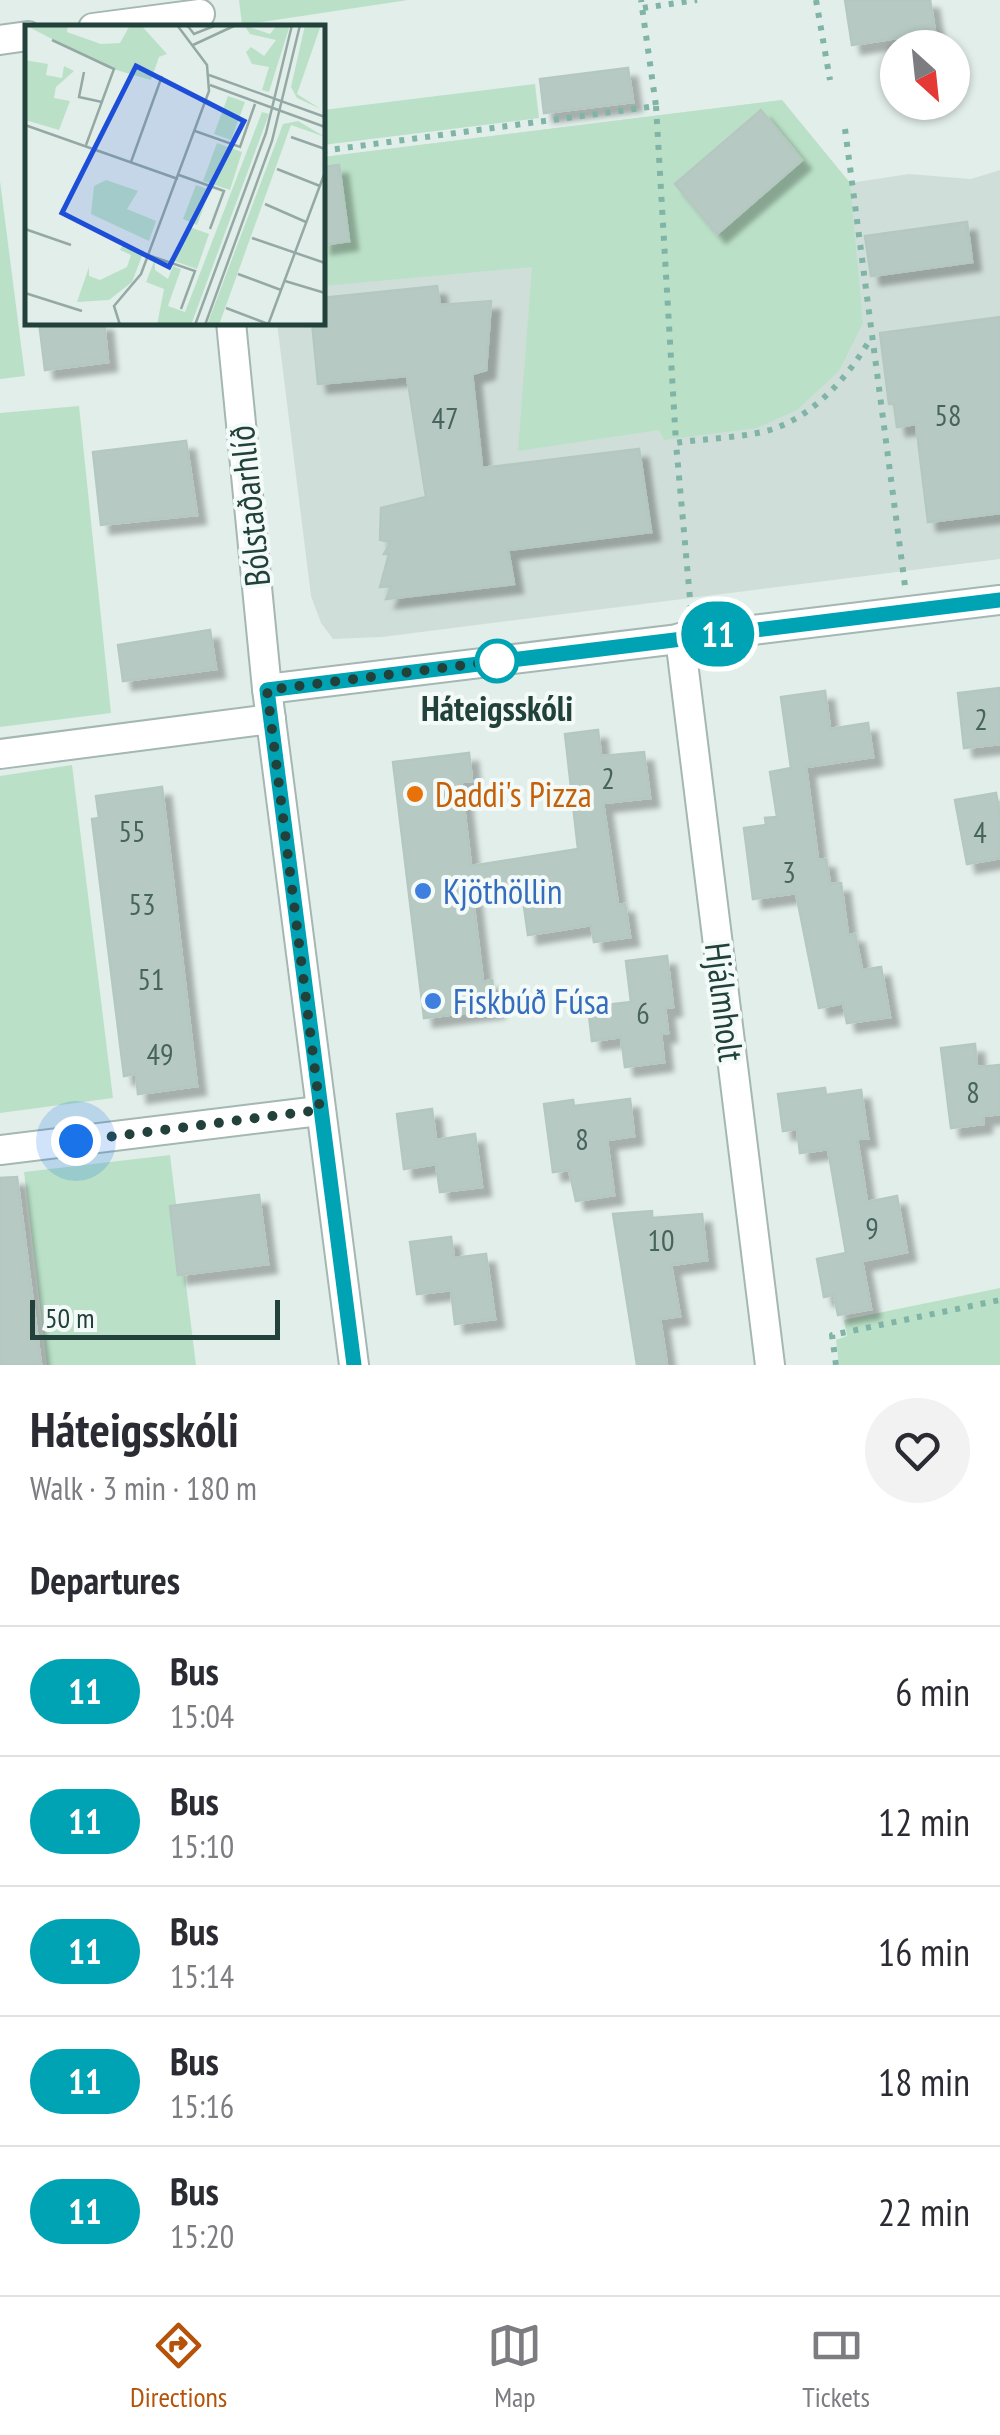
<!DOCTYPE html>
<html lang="en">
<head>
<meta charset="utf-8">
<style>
  :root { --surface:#fff; --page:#f2f2f3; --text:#2b2b33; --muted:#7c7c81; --line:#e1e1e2; --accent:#b45309 }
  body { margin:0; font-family:"PT Sans Narrow",sans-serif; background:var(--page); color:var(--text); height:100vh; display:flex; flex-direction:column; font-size:38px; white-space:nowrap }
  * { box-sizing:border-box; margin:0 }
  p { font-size:32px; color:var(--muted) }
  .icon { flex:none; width:55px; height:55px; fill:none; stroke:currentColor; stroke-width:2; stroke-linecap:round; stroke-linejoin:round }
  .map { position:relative; height:1365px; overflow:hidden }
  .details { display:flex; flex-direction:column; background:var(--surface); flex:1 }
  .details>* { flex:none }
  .badge { padding:0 20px; border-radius:32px; font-size:35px; line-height:65px }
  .needle { width:65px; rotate:153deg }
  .tools { position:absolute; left:880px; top:30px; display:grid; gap:20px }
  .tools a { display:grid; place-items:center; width:90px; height:90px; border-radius:50%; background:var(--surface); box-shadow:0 2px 8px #0004; font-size:50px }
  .scale { position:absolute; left:30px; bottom:25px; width:250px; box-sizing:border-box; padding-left:10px; border:5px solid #21413a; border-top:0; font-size:28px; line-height:35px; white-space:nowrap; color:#21413a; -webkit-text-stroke:8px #f3faf7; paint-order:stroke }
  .you { position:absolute; width:50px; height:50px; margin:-25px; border:8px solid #fff; border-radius:50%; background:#1a73e8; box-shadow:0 0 0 15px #1a73e833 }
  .map>.badge { position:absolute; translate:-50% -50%; box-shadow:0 0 0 5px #fff }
  h2 { padding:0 30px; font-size:38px; line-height:90px }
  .round { display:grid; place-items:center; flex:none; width:105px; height:105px; border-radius:52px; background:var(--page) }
  .head { display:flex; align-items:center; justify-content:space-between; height:170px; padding:0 30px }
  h1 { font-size:48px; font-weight:700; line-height:75px }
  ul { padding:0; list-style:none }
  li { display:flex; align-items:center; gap:30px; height:130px; padding:0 30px; border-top:2px solid var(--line) }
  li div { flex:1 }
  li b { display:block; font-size:38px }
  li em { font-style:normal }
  li .badge { min-width:110px; font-weight:700; text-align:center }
  .tabs { display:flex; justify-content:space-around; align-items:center; height:140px; border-top:2px solid var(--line); background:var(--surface); font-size:28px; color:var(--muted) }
  .tabs a { display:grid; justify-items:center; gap:5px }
  .tabs .active { color:var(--accent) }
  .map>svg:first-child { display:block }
</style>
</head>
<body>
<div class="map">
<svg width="1000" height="1365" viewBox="0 0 1000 1365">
  <defs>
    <filter id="shadow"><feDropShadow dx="9" dy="9" stdDeviation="2.5" flood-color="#0004"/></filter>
  </defs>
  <rect width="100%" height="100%" fill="#e2eeea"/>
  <polygon fill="#d0ded9" points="782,100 850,183 909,174 971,179 1000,170 1000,559 382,637 333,639 321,623 311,596 277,323 322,322 323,157"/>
  <g fill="#bae1c7">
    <polygon points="239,0 408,0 242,25"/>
    <polygon points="535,84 539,118 323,145 323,110"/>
    <polygon points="782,100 850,183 863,323 839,371 797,410 757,428 664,440 659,430 518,451 532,267 323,286 323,157"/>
    <polygon points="0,181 25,376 0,379"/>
    <polygon points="79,406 111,713 0,727 0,413"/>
    <polygon points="72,765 113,1098 0,1113 0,776"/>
    <polygon points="170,1155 196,1365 47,1365 24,1172"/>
    <polygon points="1000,1288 1000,1365 839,1365 836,1340 847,1336 844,1320"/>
  </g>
  <g fill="#b7c9c3" stroke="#b4c8c1" stroke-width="2.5" filter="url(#shadow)">
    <polygon points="845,0 930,0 935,32 852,45"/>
    <polygon points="628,68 633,102 544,113 540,79"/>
    <polygon points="761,110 802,160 717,234 675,184"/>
    <polygon points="339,165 349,241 322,245 322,167"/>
    <polygon points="967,222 972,262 871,276 865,236"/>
    <polygon points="437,286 440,305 491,301 486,370 472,374 482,468 639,449 651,532 508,550 514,584 386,599 392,586 380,587 389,554 384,554 391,542 380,540 381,508 426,497 407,376 318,384 312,322 322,322 322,298"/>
    <polygon points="1000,317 1000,513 928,522 916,424 897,427 894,404 889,404 880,333"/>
    <polygon points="39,322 104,322 108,362 45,370"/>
    <polygon points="186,441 197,515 101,525 93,452"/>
    <polygon points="210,630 216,669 123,681 118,645"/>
    <polygon points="1000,688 1000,744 964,748 958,693"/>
    <polygon points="825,691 830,729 868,723 873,757 806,767 818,860 826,859 830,884 841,883 848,935 855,934 862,970 881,967 890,1017 847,1023 843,1003 819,1008 796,893 753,899 744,828 766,825 765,818 777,817 770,772 791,768 781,697"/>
    <polygon points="598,730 601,756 644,752 650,798 603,803 618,905 625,904 630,937 594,942 591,925 528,935 521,885 472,891 483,982 492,980 496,1009 424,1018 393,762 469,753 472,781 461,782 471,866 578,849 565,734"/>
    <polygon points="162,787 197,1086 138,1094 136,1074 124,1076 92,819 99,818 96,796"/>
    <polygon points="996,793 1000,816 1000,858 967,864 955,800"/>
    <polygon points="667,956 673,1007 665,1008 668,1033 661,1034 664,1062 625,1067 621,1037 592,1041 588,1007 631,1002 626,961"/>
    <polygon points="975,1044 977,1067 1000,1065 1000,1114 983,1116 983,1124 951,1128 941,1048"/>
    <polygon points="825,1088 826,1095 861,1090 868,1138 857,1139 867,1202 897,1196 907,1252 862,1261 871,1309 838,1315 834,1295 824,1297 817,1259 846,1253 828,1149 800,1153 797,1129 783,1131 778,1094"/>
    <polygon points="630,1099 634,1136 607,1140 614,1195 576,1201 569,1170 553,1172 544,1104 573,1100 574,1106"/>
    <polygon points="432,1109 436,1140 475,1134 482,1187 440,1192 436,1164 404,1169 397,1114"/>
    <polygon points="17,1177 30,1280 41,1365 0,1365 0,1178"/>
    <polygon points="259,1195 268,1264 178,1275 170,1206"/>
    <polygon points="652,1211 652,1218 702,1214 707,1260 671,1265 680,1316 660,1319 667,1365 637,1365 613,1214"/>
    <polygon points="451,1237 454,1258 486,1254 495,1319 455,1324 451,1290 417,1294 410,1242"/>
  </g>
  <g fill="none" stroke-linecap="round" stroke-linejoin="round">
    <g stroke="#a4b7b2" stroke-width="32">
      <g id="minor">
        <polyline points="93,28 200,14"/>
        <polyline points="0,40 28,36"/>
        <polyline points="231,322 267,689 354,1365"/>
        <polyline points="680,638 770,1365"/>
        <polyline points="267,689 1000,600"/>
        <polyline points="0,754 271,719"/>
        <polyline points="0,1150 319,1111"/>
      </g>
    </g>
    <g stroke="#80b4a7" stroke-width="6" stroke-dasharray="5 8" stroke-linecap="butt">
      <polyline points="816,0 830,80"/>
      <polyline points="643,8 697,0"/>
      <polyline points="656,106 676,443"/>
      <polyline points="845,129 905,586"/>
      <polyline points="322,151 656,106 641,0"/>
      <path d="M691,610L676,443C705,438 749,438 776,428C818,412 849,375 871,338"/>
      <polyline points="836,1365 832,1335 1000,1300"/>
    </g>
    <use href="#minor" stroke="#fff" stroke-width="28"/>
  </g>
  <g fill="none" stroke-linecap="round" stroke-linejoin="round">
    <g stroke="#fff" stroke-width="22">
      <polyline id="line" points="354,1365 267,690 1000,600"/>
    </g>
    <use href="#line" stroke="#00a3b4" stroke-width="15"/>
    <polyline stroke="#21413a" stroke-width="10" stroke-dasharray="0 18" points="76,1141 320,1110 267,690 497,661"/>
  </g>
  <circle fill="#fff" stroke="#00a3b4" stroke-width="5" cx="497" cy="661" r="20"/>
  <circle fill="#e8710a" stroke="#f3faf7" stroke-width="4" cx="415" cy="794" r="10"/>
  <g fill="#3f7fe0" stroke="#f3faf7" stroke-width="4">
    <circle cx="423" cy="891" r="10"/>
    <circle cx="433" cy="1001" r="10"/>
  </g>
  <g text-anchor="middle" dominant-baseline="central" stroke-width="8" stroke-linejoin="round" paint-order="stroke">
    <g font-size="30" fill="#46635c">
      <text x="948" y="414">58</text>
      <text x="445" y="417">47</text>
      <text x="981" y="718">2</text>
      <text x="608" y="777">2</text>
      <text x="132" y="830">55</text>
      <text x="980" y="831">4</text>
      <text x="789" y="871">3</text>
      <text x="142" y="903">53</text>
      <text x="151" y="978">51</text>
      <text x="643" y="1012">6</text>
      <text x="160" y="1053">49</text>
      <text x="973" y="1091">8</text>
      <text x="582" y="1138">8</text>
      <text x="872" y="1227">9</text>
      <text x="661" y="1239">10</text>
    </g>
    <g font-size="35" fill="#21413a" stroke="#f3faf7">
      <text transform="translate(249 506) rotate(-96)">Bólstaðarhlíð</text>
      <text transform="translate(725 1002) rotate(83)">Hjálmholt</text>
    </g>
    <g font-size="35" font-weight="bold" fill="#21413a" stroke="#f3faf7">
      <text x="497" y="708">Háteigsskóli</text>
    </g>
    <g font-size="35" fill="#c56008" stroke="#f3faf7" text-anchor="start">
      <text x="435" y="794">Daddi's Pizza</text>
    </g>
    <g font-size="35" fill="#366cbe" stroke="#f3faf7" text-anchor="start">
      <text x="443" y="891">Kjöthöllin</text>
      <text x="453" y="1001">Fiskbúð Fúsa</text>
    </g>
  </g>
  <g transform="translate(25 25)">
    <rect width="300" height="300" fill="#e2eeea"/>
    <path d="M0,0H43L42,7L76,19L95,18L105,0H116L142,29L134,32L126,55L81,42ZM219,0L245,9L252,0H265L244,67L237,65L244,42L227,39L221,27L226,22L239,31L251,15L225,9ZM280,0H296L272,69L296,84L272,73L266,62ZM0,35L23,39L21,50L37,53L39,41L49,46L31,62L29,73L45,76L34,105L0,95ZM203,71L220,77L206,115L189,109ZM237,87L244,89L166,300H132L139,264L121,257L130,234V245L143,254L148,241L156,244L143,281L160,287ZM273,96L300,112L266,100L194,300H182L258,99ZM192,118L217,127L205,165L178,156ZM81,155L113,166L102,184L131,196L124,216L66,189L69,161ZM171,160L185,165L172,200L158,194ZM162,201L184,209L172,244L149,236ZM98,219L119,226L107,257L84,275L52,277L64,242V251L75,255L102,242L106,230L95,225Z" fill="#bae1c7"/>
    <path fill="none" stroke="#95a9a4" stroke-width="2.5" d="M162,0L169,9L189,1M27,15L89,44L61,120M168,20L211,0M59,47L54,72L77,77M184,50L300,92M185,60L300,102M0,100L153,154M170,106L215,122L230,79M266,112L300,124M106,137L137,51M252,144L295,161M154,150L199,166L185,204M240,179L281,197M0,204L46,220M227,213L300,238M123,230L170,246L156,284M213,249L256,265M260,256L300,268M0,268L57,286M201,283L243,299M95,300L89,281L116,249L184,66L182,40L152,0M170,300L241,108L267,0M180,300L247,116L275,0M243,300L300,147"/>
    <path fill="#1d4ed8" fill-opacity="0.15" stroke="#1d4ed8" stroke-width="5" d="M111,41L219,96L144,242L37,188Z"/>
    <rect width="300" height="300" fill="none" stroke="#21413a" stroke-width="5"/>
  </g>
</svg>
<div class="tools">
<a><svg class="needle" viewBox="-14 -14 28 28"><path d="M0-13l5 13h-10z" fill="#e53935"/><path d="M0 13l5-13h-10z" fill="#7c7c81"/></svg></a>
</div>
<div class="scale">50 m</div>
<div class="you" style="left:76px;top:1141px"></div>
<b class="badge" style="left:718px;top:634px;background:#00a3b4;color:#fff">11</b>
</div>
<section class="details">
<div class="head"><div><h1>Háteigsskóli</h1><p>Walk · 3 min · 180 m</p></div><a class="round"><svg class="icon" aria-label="heart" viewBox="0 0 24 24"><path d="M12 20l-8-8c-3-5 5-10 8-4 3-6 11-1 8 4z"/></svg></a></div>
<h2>Departures</h2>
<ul>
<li><span class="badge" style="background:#00a3b4;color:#fff">11</span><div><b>Bus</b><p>15:04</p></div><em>6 min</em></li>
<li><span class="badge" style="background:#00a3b4;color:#fff">11</span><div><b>Bus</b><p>15:10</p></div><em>12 min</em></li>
<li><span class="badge" style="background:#00a3b4;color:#fff">11</span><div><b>Bus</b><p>15:14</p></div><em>16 min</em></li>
<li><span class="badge" style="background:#00a3b4;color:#fff">11</span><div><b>Bus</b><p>15:16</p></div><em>18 min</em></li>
<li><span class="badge" style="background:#00a3b4;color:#fff">11</span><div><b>Bus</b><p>15:20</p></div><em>22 min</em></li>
</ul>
</section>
<nav class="tabs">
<a class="active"><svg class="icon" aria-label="directions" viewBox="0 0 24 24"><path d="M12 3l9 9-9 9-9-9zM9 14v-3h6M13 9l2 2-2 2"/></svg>Directions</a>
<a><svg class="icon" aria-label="map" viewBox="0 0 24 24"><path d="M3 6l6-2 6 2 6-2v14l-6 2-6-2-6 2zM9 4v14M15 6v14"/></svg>Map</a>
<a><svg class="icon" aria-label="tickets" viewBox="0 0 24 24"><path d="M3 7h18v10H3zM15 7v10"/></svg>Tickets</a>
</nav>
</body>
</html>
